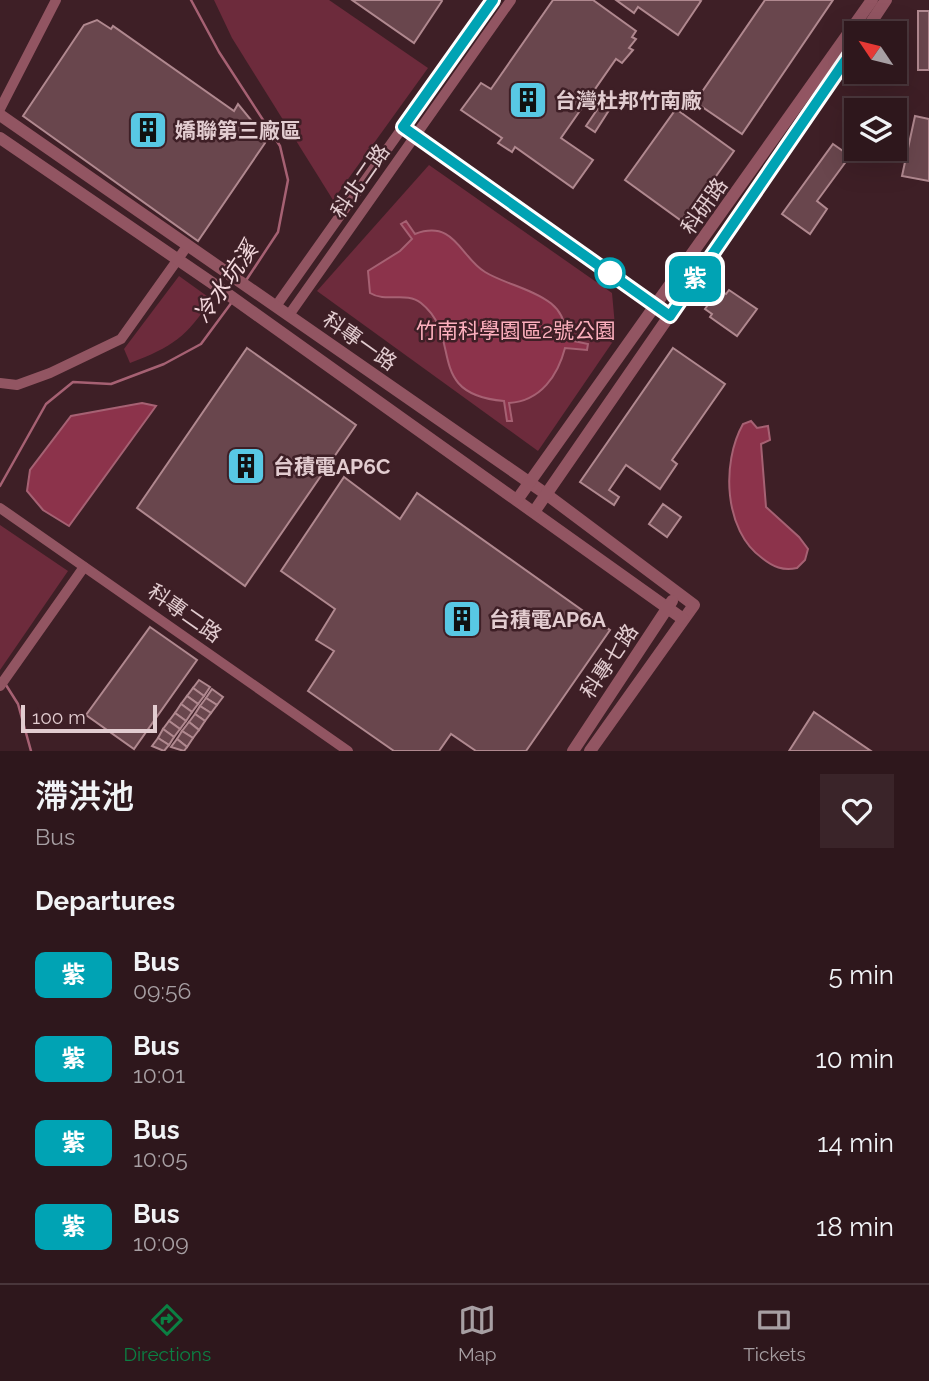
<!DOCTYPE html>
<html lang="en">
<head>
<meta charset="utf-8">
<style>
  :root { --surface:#2e171c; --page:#3a2429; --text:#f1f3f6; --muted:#a79fa3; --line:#49363b; --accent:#0b8043 }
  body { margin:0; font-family:Raleway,"Noto Sans TC",sans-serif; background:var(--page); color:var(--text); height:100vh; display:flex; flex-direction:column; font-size:26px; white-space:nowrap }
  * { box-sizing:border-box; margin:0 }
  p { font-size:23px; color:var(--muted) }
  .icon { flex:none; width:38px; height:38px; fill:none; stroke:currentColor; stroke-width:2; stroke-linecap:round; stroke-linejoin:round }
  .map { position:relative; height:751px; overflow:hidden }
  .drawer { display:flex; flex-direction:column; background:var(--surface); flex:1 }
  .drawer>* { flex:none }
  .badge { padding:0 14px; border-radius:10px; font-size:24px; line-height:46px }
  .needle { width:46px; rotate:305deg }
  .tools { position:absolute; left:844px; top:21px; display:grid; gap:14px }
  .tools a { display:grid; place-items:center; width:63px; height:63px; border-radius:0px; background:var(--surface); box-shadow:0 7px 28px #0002,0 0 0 2px var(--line); font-size:35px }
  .scale { position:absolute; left:21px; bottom:18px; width:136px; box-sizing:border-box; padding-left:7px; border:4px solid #e2ccd0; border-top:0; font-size:19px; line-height:24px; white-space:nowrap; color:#e2ccd0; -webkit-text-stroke:5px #3e1f26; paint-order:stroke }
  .map>.badge { position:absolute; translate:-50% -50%; box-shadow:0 0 0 4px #fff }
  h2 { padding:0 35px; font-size:26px; line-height:63px }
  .round { display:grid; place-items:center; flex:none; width:74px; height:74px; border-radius:0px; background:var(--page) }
  .head { display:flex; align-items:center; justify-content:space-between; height:119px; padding:0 35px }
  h1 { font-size:33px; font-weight:600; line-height:52px }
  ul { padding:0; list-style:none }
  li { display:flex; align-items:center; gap:21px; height:84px; padding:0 35px }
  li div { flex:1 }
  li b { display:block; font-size:26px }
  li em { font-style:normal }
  li .badge { min-width:77px; font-weight:700; text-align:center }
  .tabs { display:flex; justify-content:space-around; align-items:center; height:98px; border-top:2px solid var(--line); background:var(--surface); font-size:19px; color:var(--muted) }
  .tabs a { display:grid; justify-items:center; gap:4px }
  .tabs .selected { color:var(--accent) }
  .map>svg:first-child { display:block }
</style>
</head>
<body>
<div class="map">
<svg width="929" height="751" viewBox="0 0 929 751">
  <rect width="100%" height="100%" fill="#3e1f26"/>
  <g fill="#6d2b3c">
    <polygon points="214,0 329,0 428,68 333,200 232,38"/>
    <polygon points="429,165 612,293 616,337 538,451 317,291"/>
    <path d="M179,276L211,299C187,337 172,347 130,363L124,349Z"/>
    <polygon points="0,525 68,571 0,670"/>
  </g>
  <g fill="#8c334b" stroke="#a66173" stroke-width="2">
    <path d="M406,221L415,234C455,219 460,257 485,272C514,290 572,294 564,339L588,344L587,350L565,348C558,375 541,401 509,403L512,421H507L504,401C423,394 464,337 421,303C406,291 386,303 370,293L368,271L400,251L412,239L401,224Z"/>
    <polygon points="142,403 156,406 69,526 43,510 27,491 30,470 71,416"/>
    <path d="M751,421L757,428L768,426L770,440L761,444L766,507L799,537L808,549L805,560L797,568C783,571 773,567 762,558C724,531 721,463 743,424Z"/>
  </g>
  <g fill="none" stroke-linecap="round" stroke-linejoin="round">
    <g stroke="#a66173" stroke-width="2.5">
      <polyline points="191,0 219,52 280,146 288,180 278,232 245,282"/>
      <polyline points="0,486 46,404 73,382 111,384 164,364 201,344 232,302"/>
      <polyline points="6,685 18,704 31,751"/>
    </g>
  </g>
  <g fill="#69464d" stroke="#b0888f" stroke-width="2">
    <polygon points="352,0 441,0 442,1 414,43"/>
    <polygon points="553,0 593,0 636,31 632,37 636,39 629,48 633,50 622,63 616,59 561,138 593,160 573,188 515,147 512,152 498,143 502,138 461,110 481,83 491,89"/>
    <polygon points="616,0 699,0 701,1 678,35 638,7 634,13"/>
    <polygon points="765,0 833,0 742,134 695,102"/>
    <rect x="918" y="11" width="11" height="59"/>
    <polygon points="97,20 111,29 113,26 234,111 238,104 256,126 251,133 265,143 198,241 23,116 84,25"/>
    <polygon points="605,98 613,104 595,132 586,126"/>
    <polygon points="676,109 734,151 683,222 625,180"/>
    <polygon points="915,116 929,119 929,181 902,176"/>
    <polygon points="833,144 850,156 817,201 827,209 810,234 782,214"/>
    <polygon points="719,290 726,294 729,290 757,309 737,336 710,317 712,314 705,309"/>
    <polygon points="247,348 356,425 245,586 137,508"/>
    <polygon points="673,348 725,384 672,460 677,464 660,489 626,465 609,490 619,497 614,505 580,482"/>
    <polygon points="344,477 400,519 417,493 610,630 526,751 476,751 451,734 439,751 394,751 308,691 334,651 316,640 335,609 281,571"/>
    <polygon points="663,504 681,517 667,537 649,524"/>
    <polygon points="150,627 197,660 134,749 86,715"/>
    <polygon points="199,680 210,687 204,696 193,688"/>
    <polygon points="193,688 204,696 198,704 187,696"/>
    <polygon points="212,689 223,697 217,705 206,698"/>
    <polygon points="187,696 198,704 192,712 181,704"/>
    <polygon points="206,698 217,705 211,713 200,706"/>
    <polygon points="181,704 192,712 186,721 175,713"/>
    <polygon points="200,706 211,713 205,721 195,714"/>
    <polygon points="814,712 871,751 789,751"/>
    <polygon points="175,713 186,721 180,729 169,721"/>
    <polygon points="195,714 205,721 199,730 189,722"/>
    <polygon points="169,721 180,729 174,737 163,729"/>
    <polygon points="189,722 199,730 193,738 182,731"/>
    <polygon points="163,729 174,737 169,745 158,738"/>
    <polygon points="182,731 193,738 187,747 177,739"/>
    <polygon points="158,738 169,745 164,751 152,746"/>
    <polygon points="177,739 187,747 184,751 171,747"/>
  </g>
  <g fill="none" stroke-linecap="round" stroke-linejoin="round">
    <g stroke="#925562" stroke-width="10">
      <polyline points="0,109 56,0"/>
      <polyline points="276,306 493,0"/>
      <polyline points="289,315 511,0"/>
      <polyline points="0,383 17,385 50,373 121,339 188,245"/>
      <polyline points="0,508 348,751"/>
      <polyline points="0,686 84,567"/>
    </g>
    <g stroke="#925562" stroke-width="12">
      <polyline points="864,33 886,0"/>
      <polyline points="0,115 546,494 694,605 590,751"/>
      <polyline points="0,138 215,285 683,619"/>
      <polyline points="517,500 872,0"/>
      <polyline points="534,512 856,45"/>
      <polyline points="573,751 672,601"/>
    </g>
  </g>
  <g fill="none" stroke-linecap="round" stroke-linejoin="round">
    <g stroke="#fff" stroke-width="16">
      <polyline id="line" points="493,0 403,127 670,316 856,45"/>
    </g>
    <use href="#line" stroke="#00a3b4" stroke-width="10"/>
  </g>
  <defs>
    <g id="building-square" transform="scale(2.0125)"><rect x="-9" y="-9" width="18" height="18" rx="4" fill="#58c8e4" stroke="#3e1f26"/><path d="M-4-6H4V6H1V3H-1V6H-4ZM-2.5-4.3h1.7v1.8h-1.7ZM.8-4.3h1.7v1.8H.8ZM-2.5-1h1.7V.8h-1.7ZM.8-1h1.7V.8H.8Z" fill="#111"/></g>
  </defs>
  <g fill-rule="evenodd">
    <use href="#building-square" x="528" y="100"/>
    <use href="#building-square" x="148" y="130"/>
    <use href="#building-square" x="246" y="466"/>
    <use href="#building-square" x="462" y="619"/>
  </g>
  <circle fill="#fff" stroke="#00a3b4" stroke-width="3.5" cx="610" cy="273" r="14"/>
  <g text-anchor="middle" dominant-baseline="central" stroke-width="5" stroke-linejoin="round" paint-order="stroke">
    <g font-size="21" font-weight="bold" fill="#e2ccd0" stroke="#3e1f26" text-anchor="start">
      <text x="555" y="100">台灣杜邦竹南廠</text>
      <text x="175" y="130">嬌聯第三廠區</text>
      <text x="273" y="466">台積電AP6C</text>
      <text x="489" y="619">台積電AP6A</text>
    </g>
    <g font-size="21" fill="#e2ccd0" stroke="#3e1f26">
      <text transform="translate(360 181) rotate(-55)">科北二路</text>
      <text transform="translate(704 206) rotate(-55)">科研路</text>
      <text transform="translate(360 341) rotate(35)">科專一路</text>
      <text transform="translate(185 613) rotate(35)">科專二路</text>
      <text transform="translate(609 661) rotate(-56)">科專七路</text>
    </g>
    <g font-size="21" fill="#fdb0be" stroke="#3e1f26">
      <text x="516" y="330">竹南科學園區2號公園</text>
    </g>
    <g font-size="23" font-style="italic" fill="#f4d9de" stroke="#3e1f26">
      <text transform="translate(225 282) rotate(-55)">冷水坑溪</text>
    </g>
  </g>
</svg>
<div class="tools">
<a><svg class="needle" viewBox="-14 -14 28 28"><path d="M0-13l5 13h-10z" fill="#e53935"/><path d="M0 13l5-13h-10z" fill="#a79fa3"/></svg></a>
<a><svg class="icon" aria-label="layers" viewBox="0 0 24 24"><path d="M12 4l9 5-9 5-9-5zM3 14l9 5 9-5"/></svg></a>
</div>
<div class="scale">100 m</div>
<b class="badge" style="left:695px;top:279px;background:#00a3b4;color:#fff">紫</b>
</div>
<section class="drawer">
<div class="head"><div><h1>滯洪池</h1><p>Bus</p></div><a class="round"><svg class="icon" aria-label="heart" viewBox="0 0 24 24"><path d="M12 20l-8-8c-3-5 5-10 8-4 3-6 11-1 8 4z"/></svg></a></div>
<h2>Departures</h2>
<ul>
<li><span class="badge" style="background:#00a3b4;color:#fff">紫</span><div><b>Bus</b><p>09:56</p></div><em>5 min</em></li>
<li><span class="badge" style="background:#00a3b4;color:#fff">紫</span><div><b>Bus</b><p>10:01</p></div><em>10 min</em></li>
<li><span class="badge" style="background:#00a3b4;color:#fff">紫</span><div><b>Bus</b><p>10:05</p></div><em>14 min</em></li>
<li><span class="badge" style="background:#00a3b4;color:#fff">紫</span><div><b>Bus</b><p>10:09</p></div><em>18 min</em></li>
</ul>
</section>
<nav class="tabs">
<a class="selected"><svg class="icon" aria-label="directions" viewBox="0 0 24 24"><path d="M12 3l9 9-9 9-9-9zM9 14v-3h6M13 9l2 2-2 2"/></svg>Directions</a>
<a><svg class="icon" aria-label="map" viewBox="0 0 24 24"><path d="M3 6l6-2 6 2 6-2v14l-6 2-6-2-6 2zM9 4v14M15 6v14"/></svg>Map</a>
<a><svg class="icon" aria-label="tickets" viewBox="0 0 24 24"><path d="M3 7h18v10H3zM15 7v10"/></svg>Tickets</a>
</nav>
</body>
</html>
